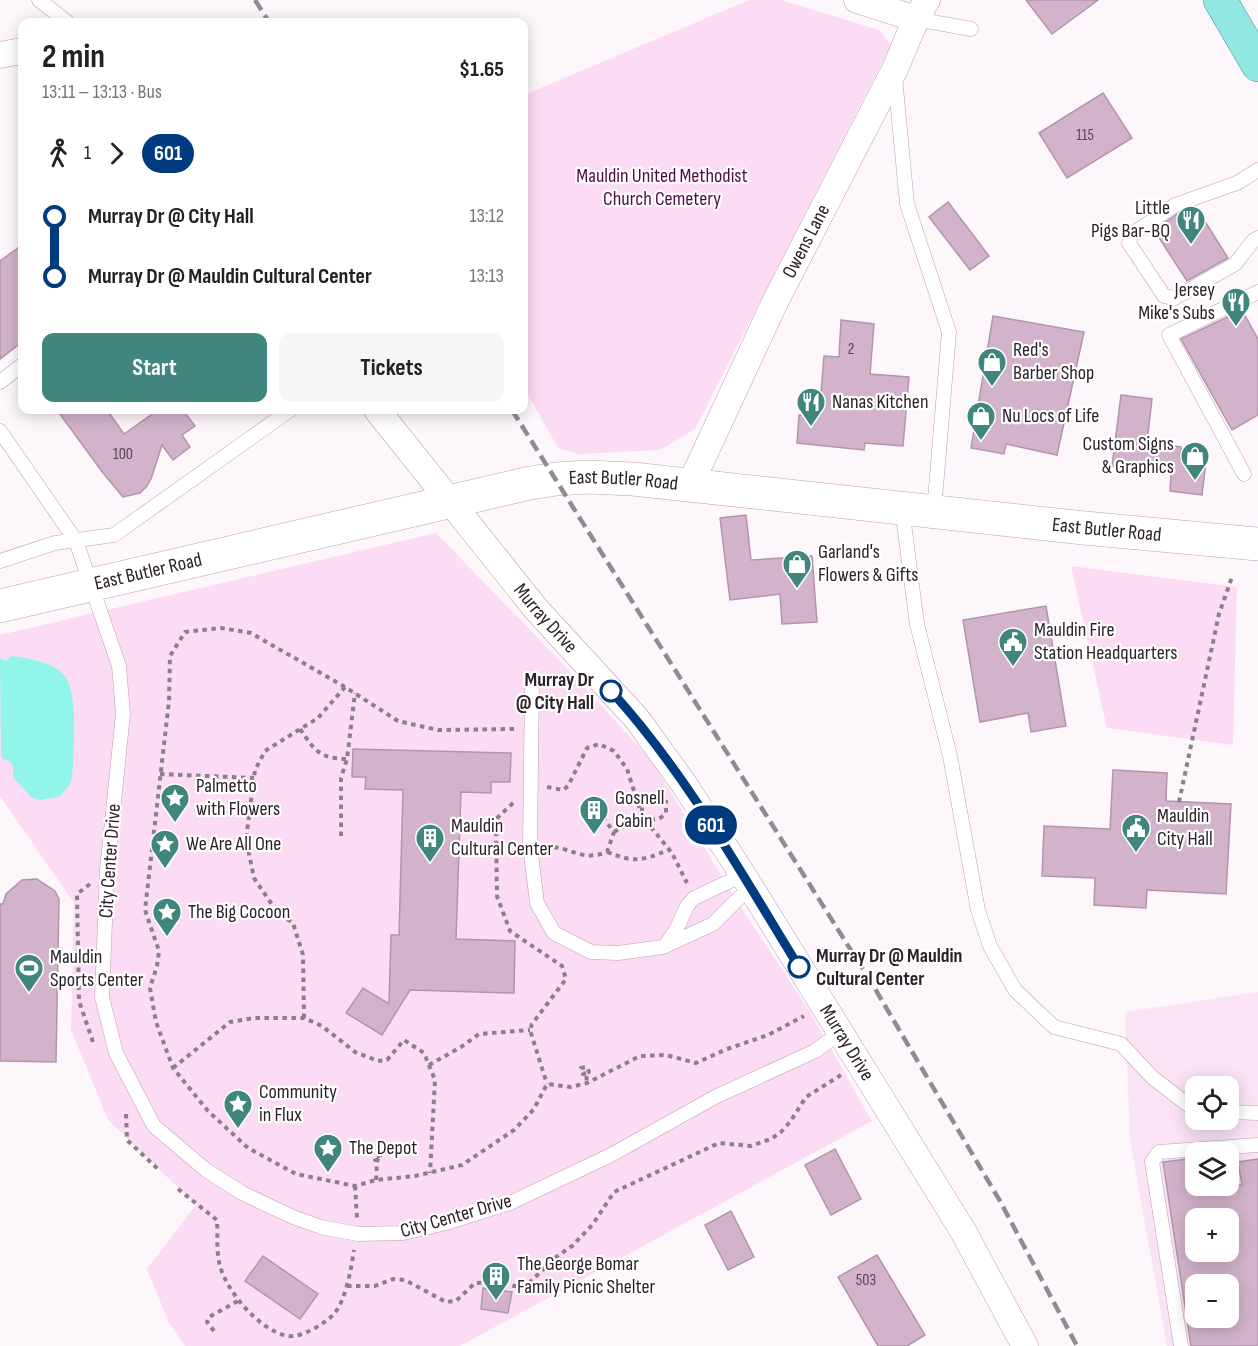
<!DOCTYPE html>
<html lang="en">
<head>
<meta charset="utf-8">
<style>
  :root { --surface:#fff; --page:#f6f6f6; --text:#222; --muted:#767676; --accent:#40867e }
  body { margin:0; font-family:"Sofia Sans Condensed",sans-serif; background:var(--page); color:var(--text); height:100vh; display:flex; flex-direction:column; font-size:22px; white-space:nowrap }
  * { box-sizing:border-box; margin:0 }
  p { font-size:20px; color:var(--muted) }
  .icon { flex:none; width:33px; height:33px; fill:none; stroke:currentColor; stroke-width:2; stroke-linecap:round; stroke-linejoin:round }
  .map { position:relative; flex:1; overflow:hidden }
  .details { position:absolute; left:18px; top:18px; width:510px; height:396px; display:flex; flex-direction:column; background:var(--surface); border-radius:12px; box-shadow:0 3px 15px #0003 }
  .details>* { flex:none }
  .badge { padding:0 12px; border-radius:20px; font-size:21px; line-height:39px }
  .controls { position:absolute; left:1185px; top:1076px; display:grid; gap:12px }
  .controls a { display:grid; place-items:center; width:54px; height:54px; border-radius:12px; background:var(--surface); box-shadow:0 3px 15px #0003; font-size:30px }
  .map>.badge { position:absolute; translate:-50% -50%; box-shadow:0 0 0 3px #fff }
  .legs { display:flex; align-items:center; gap:9px; height:66px; padding:0 24px; font-size:20px }
  .legs p { margin-inline-start:auto }
  .overview { display:flex; align-items:center; justify-content:space-between; height:102px; padding:0 24px }
  h1 { font-size:33px; font-weight:700; line-height:45px }
  .action { display:flex; gap:12px; margin-top:auto; padding:12px 24px }
  .action a { flex:1; height:69px; border-radius:12px; background:var(--accent); color:#fff; font-size:24px; font-weight:700; line-height:69px; text-align:center }
  .action a+a { background:var(--page); color:var(--text) }
  ul { padding:0 24px; list-style:none }
  li { display:flex; align-items:center; gap:21px; height:60px; font-size:22px }
  li i { display:grid; place-items:center; width:9px; height:100%; margin:0 8px; background:currentColor }
  li i::after { content:''; width:15px; height:15px; margin:-8px; border:4px solid; border-radius:50%; background:var(--surface) }
  li p { margin-inline-start:auto }
  li:first-child i { background:linear-gradient(#0000 50%,currentColor 0) }
  li:last-child i { background:linear-gradient(currentColor 50%,#0000 0) }
  .map>svg:first-child { display:block }
</style>
</head>
<body>
<div class="map">
<svg width="1258" height="1346" viewBox="0 0 1258 1346">
  <rect width="100%" height="100%" fill="#fdf6fb"/>
  <path fill="#fae3f5" fill-rule="evenodd" d="M1258,992V1346H1167L1130,1140L1125,1012ZM1196,1086H1228V1119H1196ZM1196,1152H1228V1185H1196ZM1196,1218H1228V1251H1196ZM1196,1284H1228V1317H1196Z"/>
  <g fill="#fcdcf5">
    <polygon points="749,0 781,0 879,30 891,45 695,429 660,450 579,454 558,448 524,387 524,95"/>
    <polygon points="436,533 565,666 652,761 736,900 809,1010 872,1121 460,1346 185,1346 169,1323 147,1269 196,1205 108,1120 71,1030 74,903 0,796 0,635"/>
    <polygon points="1071,566 1237,587 1233,745 1107,728"/>
  </g>
  <path fill="#92f5e9" d="M11,656C27,658 51,661 63,674C80,691 73,755 72,778L69,786L59,797L40,800L32,798L13,777V766L8,760H4L1,757L0,658L6,661Z"/>
  <g fill="#d2b3cb" stroke="#b295ac" stroke-width="1.5" fill-rule="evenodd">
    <polygon points="1026,0 1098,0 1052,34"/>
    <polygon points="1103,93 1132,138 1067,178 1039,133"/>
    <polygon points="948,202 989,256 970,270 929,217"/>
    <polygon points="1196,207 1228,258 1187,281 1154,230 1179,213"/>
    <polygon points="22,245 22,342 0,359 0,261"/>
    <polygon points="1242,310 1258,339 1258,415 1232,430 1181,339"/>
    <polygon points="993,316 1084,332 1057,455 1006,444 1004,454 971,448"/>
    <polygon points="841,320 874,324 870,374 909,377 903,446 865,443 864,450 797,443 799,415 811,415 813,392 821,393 824,356 839,357"/>
    <polygon points="1121,395 1152,399 1147,442 1181,447 1180,459 1206,462 1202,495 1170,491 1171,474 1112,466"/>
    <polygon points="57,410 107,410 124,434 158,410 183,410 195,426 182,435 190,447 173,460 162,445 151,479 147,486 140,493 123,497 103,473"/>
    <polygon points="746,515 751,560 812,556 817,622 782,624 780,594 730,600 720,518"/>
    <polygon points="1046,606 1066,726 1031,732 1028,713 980,722 963,620"/>
    <polygon points="353,749 511,753 510,782 491,782 491,793 461,792 456,939 515,941 514,993 410,990 382,1035 346,1013 363,988 389,1004 391,935 399,935 403,790 365,789 366,777 352,777"/>
    <polygon points="1113,770 1167,773 1166,801 1231,804 1226,894 1147,890 1146,908 1094,905 1095,878 1042,876 1044,826 1110,829"/>
    <polygon points="37,879 55,891 59,899 56,1062 0,1061 0,904 3,904 6,894 22,880"/>
    <polygon points="835,1149 861,1199 831,1215 805,1165"/>
    <path d="M1196,1158V1185H1242L1238,1162L1258,1159V1346H1191L1163,1162ZM1196,1218H1228V1251H1196ZM1196,1284H1228V1317H1196Z"/>
    <polygon points="731,1211 754,1257 728,1270 705,1225"/>
    <polygon points="877,1255 925,1335 907,1346 878,1346 838,1277"/>
    <polygon points="263,1256 318,1294 300,1319 245,1281"/>
    <polygon points="483,1288 512,1292 508,1313 481,1309"/>
  </g>
  <g fill="none" stroke-linecap="round" stroke-linejoin="round">
    <g stroke="#bc9eb6" stroke-width="15">
      <g id="service">
        <polyline points="39,0 67,22"/>
        <polyline points="916,19 971,29"/>
        <polyline points="895,77 907,204 949,332 934,511"/>
        <polyline points="1258,170 1237,183 1175,205 1131,235 1129,243 1164,296 1175,298 1235,264 1253,241 1258,238"/>
        <polyline points="0,382 22,365"/>
        <polyline points="0,431 76,541 119,666 123,714 107,870 102,997 116,1053 154,1126 206,1170 242,1193 293,1217 321,1227 358,1234 403,1233 446,1223 510,1203 611,1155 715,1097 815,1051 840,1033"/>
        <polyline points="1244,474 1169,335 1258,292"/>
        <polyline points="902,508 917,624 950,756 978,910 990,946 1015,990 1054,1027 1121,1044 1153,1078 1196,1111"/>
        <polyline points="0,561 55,543 114,535 290,410"/>
        <polyline points="532,680 530,846 537,903 554,933 591,952 618,953 663,947 713,924 750,887"/>
        <polyline points="665,946 676,930 687,906 694,898 743,875"/>
        <polyline points="1228,1112 1258,1113"/>
        <polyline points="1181,1346 1152,1162 1159,1152 1258,1145"/>
      </g>
    </g>
    <g stroke="#bc9eb6" stroke-width="27">
      <g id="minor">
        <polyline points="857,0 916,19"/>
        <polyline points="0,55 22,51"/>
        <path id="s1" d="M377,410L536,609L637,719L684,784L743,875L963,1231L1025,1346"/>
        <path id="s2" d="M690,485L775,302L895,69L916,19L927,0"/>
      </g>
    </g>
    <g stroke="#bc9eb6" stroke-width="34">
      <g id="secondary">
        <path id="s3" d="M0,606L530,483L556,479L588,477L633,479L1084,528L1258,544"/>
      </g>
    </g>
    <g stroke="#3f9993" stroke-width="34">
      <polyline id="primary" points="1220,0 1258,65"/>
    </g>
    <g stroke="#8a8188" stroke-width="4" stroke-dasharray="4.5 4.5" stroke-linecap="butt">
      <path d="M300,729C316,752 319,758 347,759"/>
      <polyline points="514,729 438,730 398,721 345,687 251,633 221,628 185,632 170,656 169,701 145,910 159,951 157,966 150,988 156,1022 173,1068 208,1111 248,1148 296,1174 355,1186 376,1180 415,1176 462,1165 514,1130 534,1109 547,1084 571,1087 587,1083 640,1056 666,1055 696,1063 727,1049 768,1035 804,1016"/>
      <polyline points="160,774 254,778"/>
      <polyline points="547,787 563,790 568,786 587,748 599,744 614,751 627,769 642,816 672,853 687,883"/>
      <polyline points="1179,802 1219,614 1232,577"/>
      <polyline points="513,803 496,819 497,896 510,931 562,966 566,979 532,1024 530,1030 547,1084"/>
      <polyline points="642,812 642,806 650,800 666,798"/>
      <path d="M642,816C653,820 658,822 666,813V800"/>
      <polyline points="614,832 642,816"/>
      <polyline points="341,836 341,778 347,759 355,693"/>
      <path d="M545,846C571,847 582,862 607,852L614,832L597,810"/>
      <path d="M607,852C636,863 640,861 669,850"/>
      <polyline points="90,884 77,894 79,1001 94,1045"/>
      <polyline points="304,1018 303,955 293,923 277,912 254,878 246,839 255,770 265,751 318,718 345,687"/>
      <polyline points="429,1065 461,1047 479,1034 530,1030"/>
      <polyline points="173,1068 230,1022 254,1018 304,1018 322,1026 355,1052 378,1061 387,1060 404,1040 424,1053 435,1080 430,1173"/>
      <polyline points="586,1073 583,1074 581,1068 587,1067 589,1072 586,1073 587,1083"/>
      <polyline points="126,1114 127,1140 160,1171"/>
      <polyline points="376,1180 377,1160 380,1161 380,1156 375,1156 375,1160 377,1160"/>
      <polyline points="355,1186 357,1218"/>
      <path d="M178,1189L217,1220C218,1234 216,1252 220,1266C227,1292 260,1331 288,1336C301,1338 324,1324 333,1315C346,1301 351,1269 354,1250"/>
      <polyline points="347,1286 375,1286 393,1279 405,1280 446,1302 456,1301 475,1283 501,1282 514,1286 526,1286 555,1258 572,1246 593,1224 614,1192 719,1143 751,1146 771,1139 781,1132 790,1122 806,1097 841,1075"/>
      <polyline points="214,1331 207,1322 209,1317 238,1301"/>
    </g>
    <use href="#service" stroke="#fff" stroke-width="14"/>
    <use href="#minor" stroke="#fff" stroke-width="26"/>
    <use href="#secondary" stroke="#fff" stroke-width="33"/>
    <use href="#primary" stroke="#92e8e0" stroke-width="33"/>
    <g stroke="#938a91" stroke-width="4.5" stroke-dasharray="12 6" stroke-linecap="butt">
      <polyline points="255,0 269,22"/>
      <polyline points="512,410 874,987 1000,1201 1077,1346"/>
    </g>
  </g>
  <g fill="none" stroke-linecap="round" stroke-linejoin="round">
    <g stroke="#fff" stroke-width="14">
      <path id="line-1" d="M611,691C686,773 741,873 799,967"/>
    </g>
    <use href="#line-1" stroke="#003b80" stroke-width="9"/>
  </g>
  <defs>
    <g id="restaurant-pin" transform="scale(1.5)"><path d="M0 17L-7.5 6A9.5 9.5 0 1 1 7.5 6Z" fill="#40867e" stroke="#fff"/><path d="M-5-6h1v4h1v-4h1v4h1v-4h1v5L-1.5 .5V6h-2V.5L-5-1ZM5-6V6H3V1.5H1.5Q1.5-4 5-6Z" fill="#fff"/></g>
    <g id="shop-pin" transform="scale(1.5)"><path d="M0 17L-7.5 6A9.5 9.5 0 1 1 7.5 6Z" fill="#40867e" stroke="#fff"/><path d="M-5-2.5h2.3a2.7 3.5 0 0 1 5.4 0H5L5.5 6h-11ZM-1.5-2.5h3a1.5 2.3 0 0 0-3 0Z" fill="#fff"/></g>
    <g id="civic-pin" transform="scale(1.5)"><path d="M0 17L-7.5 6A9.5 9.5 0 1 1 7.5 6Z" fill="#40867e" stroke="#fff"/><path d="M-.6-6.5H3V-4.5H.6V-3L4-1V1h2V6H-6V1h2V-1L-.6-3ZM-1.2 2.5V6h2.4V2.5Z" fill="#fff"/></g>
    <g id="sight-pin" transform="scale(1.5)"><path d="M0 17L-7.5 6A9.5 9.5 0 1 1 7.5 6Z" fill="#40867e" stroke="#fff"/><path d="M0-6L1.8-2.2L6-1.7L2.9 1.2L3.7 5.4L0 3.3L-3.7 5.4L-2.9 1.2L-6-1.7L-1.8-2.2Z" fill="#fff"/></g>
    <g id="building-pin" transform="scale(1.5)"><path d="M0 17L-7.5 6A9.5 9.5 0 1 1 7.5 6Z" fill="#40867e" stroke="#fff"/><path d="M-4-6H4V6H1V3H-1V6H-4ZM-2.5-4.3h1.7v1.8h-1.7ZM.8-4.3h1.7v1.8H.8ZM-2.5-1h1.7V.8h-1.7ZM.8-1h1.7V.8H.8Z" fill="#fff"/></g>
    <g id="stadium-pin" transform="scale(1.5)"><path d="M0 17L-7.5 6A9.5 9.5 0 1 1 7.5 6Z" fill="#40867e" stroke="#fff"/><path d="M0-5a6.5 5 0 1 0 0 10a6.5 5 0 1 0 0-10ZM-3.5-1.8h7v3.6h-7Z" fill="#fff"/></g>
  </defs>
  <g fill-rule="evenodd">
    <use href="#restaurant-pin" x="1191" y="220"/>
    <use href="#restaurant-pin" x="1236" y="302"/>
    <use href="#shop-pin" x="992" y="362"/>
    <use href="#restaurant-pin" x="811" y="402"/>
    <use href="#shop-pin" x="981" y="416"/>
    <use href="#shop-pin" x="1195" y="456"/>
    <use href="#shop-pin" x="797" y="564"/>
    <use href="#civic-pin" x="1013" y="642"/>
    <use href="#sight-pin" x="175" y="798"/>
    <use href="#building-pin" x="594" y="810"/>
    <use href="#civic-pin" x="1136" y="828"/>
    <use href="#building-pin" x="430" y="838"/>
    <use href="#sight-pin" x="165" y="844"/>
    <use href="#sight-pin" x="167" y="912"/>
    <use href="#stadium-pin" x="29" y="968"/>
    <use href="#sight-pin" x="238" y="1104"/>
    <use href="#sight-pin" x="328" y="1148"/>
    <use href="#building-pin" x="496" y="1276"/>
  </g>
  <g fill="#fff" stroke="#003b80" stroke-width="3">
    <circle cx="611" cy="691" r="10"/>
    <circle cx="799" cy="967" r="10"/>
  </g>
  <g text-anchor="middle" dominant-baseline="central" stroke-width="4.5" stroke-linejoin="round" paint-order="stroke">
    <g font-size="16" fill="#564652">
      <text x="1085" y="135">115</text>
      <text x="851" y="349">2</text>
      <text x="123" y="454">100</text>
      <text x="866" y="1280">503</text>
    </g>
    <g font-size="20" fill="#510a49" stroke="#fff">
      <text x="662" y="176">Mauldin United Methodist<tspan x="662" dy="23">Church Cemetery</tspan></text>
    </g>
    <g font-size="20" fill="#2c212a" stroke="#fff" text-anchor="start">
      <text x="1170" y="208" text-anchor="end">Little<tspan x="1170" dy="23">Pigs Bar-BQ</tspan></text>
      <text x="1215" y="290" text-anchor="end">Jersey<tspan x="1215" dy="23">Mike's Subs</tspan></text>
      <text x="1013" y="350">Red's<tspan x="1013" dy="23">Barber Shop</tspan></text>
      <text x="832" y="402">Nanas Kitchen</text>
      <text x="1002" y="416">Nu Locs of Life</text>
      <text x="1174" y="444" text-anchor="end">Custom Signs<tspan x="1174" dy="23">&amp; Graphics</tspan></text>
      <text x="818" y="552">Garland's<tspan x="818" dy="23">Flowers &amp; Gifts</tspan></text>
      <text x="1034" y="630">Mauldin Fire<tspan x="1034" dy="23">Station Headquarters</tspan></text>
      <text x="196" y="786">Palmetto<tspan x="196" dy="23">with Flowers</tspan></text>
      <text x="615" y="798">Gosnell<tspan x="615" dy="23">Cabin</tspan></text>
      <text x="1157" y="816">Mauldin<tspan x="1157" dy="23">City Hall</tspan></text>
      <text x="451" y="826">Mauldin<tspan x="451" dy="23">Cultural Center</tspan></text>
      <text x="186" y="844">We Are All One</text>
      <text x="188" y="912">The Big Cocoon</text>
      <text x="50" y="957">Mauldin<tspan x="50" dy="23">Sports Center</tspan></text>
      <text x="259" y="1092">Community<tspan x="259" dy="23">in Flux</tspan></text>
      <text x="349" y="1148">The Depot</text>
      <text x="517" y="1264">The George Bomar<tspan x="517" dy="23">Family Picnic Shelter</tspan></text>
    </g>
    <g font-size="20" fill="#2c212a" stroke="#fff">
      <text stroke="none"><textPath href="#s2" startOffset="270">Owens Lane</textPath></text>
      <text stroke="none"><textPath href="#s3" startOffset="638">East Butler Road</textPath></text>
      <text stroke="none"><textPath href="#s3" startOffset="1124">East Butler Road</textPath></text>
      <text stroke="none"><textPath href="#s3" startOffset="152">East Butler Road</textPath></text>
      <text stroke="none"><textPath href="#s1" startOffset="268">Murray Drive</textPath></text>
      <text transform="translate(110 861) rotate(-86)">City Center Drive</text>
      <text stroke="none"><textPath href="#s1" startOffset="790">Murray Drive</textPath></text>
      <text transform="translate(456 1216) rotate(-16)">City Center Drive</text>
    </g>
    <g font-size="20" font-weight="bold" fill="#2c212a" stroke="#fff" text-anchor="end">
      <text x="594" y="680">Murray Dr<tspan x="594" dy="23">@ City Hall</tspan></text>
      <text x="816" y="956" text-anchor="start">Murray Dr @ Mauldin<tspan x="816" dy="23">Cultural Center</tspan></text>
    </g>
  </g>
</svg>
<div class="controls">
<a><svg class="icon" aria-label="locate" viewBox="0 0 24 24"><circle cx="12" cy="12" r="6"/><path d="M12 2v4M12 18v4M2 12h4M18 12h4"/></svg></a>
<a><svg class="icon" aria-label="layers" viewBox="0 0 24 24"><path d="M12 4l9 5-9 5-9-5zM3 14l9 5 9-5"/></svg></a>
<a>+</a>
<a>−</a>
</div>
<b class="badge" style="left:711px;top:825px;background:#003b80;color:#fff">601</b>
<section class="details">
<div class="overview"><div><h1>2 min</h1><p>13:11 – 13:13 · Bus</p></div><b>$1.65</b></div>
<div class="legs"><svg class="icon" aria-label="walk" viewBox="0 0 24 24"><circle cx="13" cy="4" r="2"/><path d="M13 8l-2 6 4 7M11 14l-3 7M7 12l3-4h3l4 4"/></svg>1<svg class="icon" aria-label="forward" viewBox="0 0 24 24"><path d="M9 5l7 7-7 7"/></svg><b class="badge" style="background:#003b80;color:#fff">601</b></div>
<ul>
<li><i style="color:#003b80"></i><b>Murray Dr @ City Hall</b><p>13:12</p></li>
<li><i style="color:#003b80"></i><b>Murray Dr @ Mauldin Cultural Center</b><p>13:13</p></li>
</ul>
<div class="action"><a>Start</a><a>Tickets</a></div>
</section>
</div>
</body>
</html>
